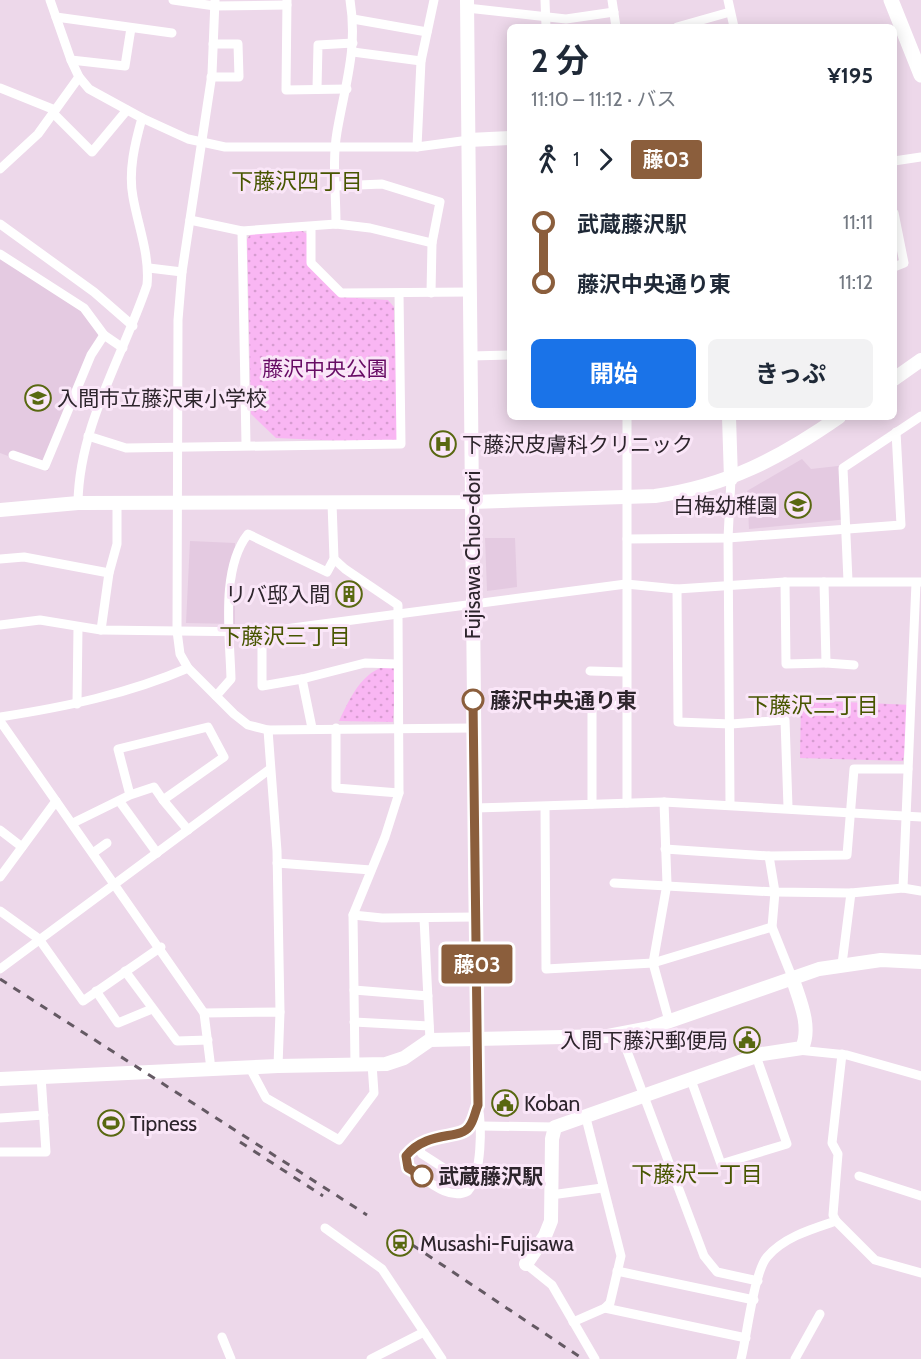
<!DOCTYPE html>
<html lang="ja">
<head>
<meta charset="utf-8">
<style>
  :root { --surface:#fff; --page:#f2f2f3; --text:#1f2937; --muted:#747a83; --accent:#1a73e8 }
  body { margin:0; font-family:Cabin,"Noto Sans JP",sans-serif; background:var(--page); color:var(--text); height:100vh; display:flex; flex-direction:column; font-size:22px; white-space:nowrap }
  * { box-sizing:border-box; margin:0 }
  p { font-size:20px; color:var(--muted) }
  .icon { flex:none; width:33px; height:33px; fill:none; stroke:currentColor; stroke-width:2; stroke-linecap:round; stroke-linejoin:round }
  .map { position:relative; flex:1; overflow:hidden }
  .panel { position:absolute; left:507px; top:24px; width:390px; height:396px; display:flex; flex-direction:column; background:var(--surface); border-radius:9px; box-shadow:0 3px 15px #0003 }
  .panel>* { flex:none }
  .badge { padding:0 12px; border-radius:4px; font-size:21px; line-height:39px }
  .map>.badge { position:absolute; translate:-50% -50%; box-shadow:0 0 0 3px #fff }
  .legs { display:flex; align-items:center; gap:9px; height:66px; padding:0 24px; font-size:20px }
  .legs p { margin-inline-start:auto }
  .headline { display:flex; align-items:center; justify-content:space-between; height:102px; padding:0 24px }
  h1 { font-size:33px; font-weight:700; line-height:45px }
  .primary-button { display:flex; gap:12px; margin-top:auto; padding:12px 24px }
  .primary-button a { flex:1; height:69px; border-radius:9px; background:var(--accent); color:#fff; font-size:24px; font-weight:700; line-height:69px; text-align:center }
  .primary-button a+a { background:var(--page); color:var(--text) }
  ul { padding:0 24px; list-style:none }
  li { display:flex; align-items:center; gap:21px; height:60px; font-size:22px }
  li i { display:grid; place-items:center; width:9px; height:100%; margin:0 8px; background:currentColor }
  li i::after { content:''; width:15px; height:15px; margin:-8px; border:4px solid; border-radius:50%; background:var(--surface) }
  li p { margin-inline-start:auto }
  li:first-child i { background:linear-gradient(#0000 50%,currentColor 0) }
  li:last-child i { background:linear-gradient(currentColor 50%,#0000 0) }
  .map>svg:first-child { display:block }
</style>
</head>
<body>
<div class="map">
<svg width="921" height="1359" viewBox="0 0 921 1359">
  <defs>
    <pattern id="green-dots" width="8" height="8" patternUnits="userSpaceOnUse" patternTransform="scale(1.5)"><rect width="8" height="8" fill="#f9b6f3"/><path d="M2 2h.1M6 6h.1" fill="none" stroke="#d69cd0" stroke-width="1.8" stroke-linecap="round"/></pattern>
  </defs>
  <rect width="100%" height="100%" fill="#edd8ea"/>
  <g fill="#e4cae1">
    <polygon points="0,258 95,318 98,331 99,342 48,471 0,453"/>
    <polygon points="802,459 811,469 847,465 848,519 749,529 747,491"/>
    <polygon points="485,538 515,538 517,587 487,591"/>
    <polygon points="190,541 235,543 235,624 186,623"/>
  </g>
  <g fill="url(#green-dots)">
    <polygon points="301,230 307,234 307,263 340,297 388,300 394,307 394,332 399,335 399,440 389,443 276,438 251,414 247,239 253,231"/>
    <path d="M396,664L393,722L339,721C352,694 364,667 396,664Z"/>
    <polygon points="801,700 912,705 903,761 800,758"/>
  </g>
  <g fill="none" stroke-linecap="round" stroke-linejoin="round">
    <g stroke="#fff" stroke-width="9">
      <polyline points="50,0 71,60 79,77 89,89 142,118 188,139 225,147 417,147 469,140"/>
      <polyline points="173,0 215,6 287,5"/>
      <polyline points="215,0 212,74 182,272 178,320 177,631 180,654 188,668 234,714 248,725 268,730 473,728"/>
      <polyline points="287,0 286,90 347,89"/>
      <polyline points="545,0 546,27"/>
      <polyline points="612,0 616,27"/>
      <polyline points="728,0 734,27"/>
      <polyline points="467,8 566,19 614,12"/>
      <polyline points="56,17 172,33"/>
      <polyline points="353,19 427,32"/>
      <polyline points="677,27 730,12"/>
      <polyline points="353,52 421,61"/>
      <polyline points="71,60 125,66 131,28"/>
      <polyline points="211,77 239,77 238,44 213,44"/>
      <polyline points="0,88 55,110"/>
      <polyline points="317,89 318,45 353,43"/>
      <polyline points="53,113 92,152 127,110"/>
      <polyline points="417,147 421,61 434,0"/>
      <polyline points="894,161 921,157"/>
      <polyline points="0,169 38,134 79,77"/>
      <polyline points="336,186 382,184 440,202 432,243 431,293"/>
      <polyline points="894,213 904,263 894,267"/>
      <polyline points="190,220 242,231 336,224 370,228 432,243"/>
      <polyline points="0,224 94,292 133,326"/>
      <path d="M336,224C336,194 332,161 337,132C345,85 358,49 350,0"/>
      <polyline points="311,227 311,263 341,293 471,292"/>
      <polyline points="242,231 246,444"/>
      <polyline points="0,254 84,308 104,335"/>
      <polyline points="149,268 182,272"/>
      <polyline points="471,356 510,355"/>
      <polyline points="88,436 126,448 401,444 399,293"/>
      <polyline points="13,455 45,466 91,355 104,335 123,348"/>
      <path d="M78,503C79,426 123,356 147,285C150,255 138,226 133,197C128,171 135,143 142,118"/>
      <polyline points="627,539 728,538 901,525 896,432"/>
      <polyline points="0,559 24,557 109,573"/>
      <polyline points="334,559 345,569 398,605 398,615 399,793 385,837 353,915 355,1065"/>
      <polyline points="848,581 843,468 921,416"/>
      <polyline points="785,582 786,664 826,663 824,582"/>
      <polyline points="677,589 678,722 731,724 785,720 788,807"/>
      <polyline points="0,625 40,620 101,630 262,632 626,584 677,589 785,582 921,582"/>
      <polyline points="101,630 109,573 117,544 117,503"/>
      <polyline points="262,632 262,686 302,679 365,663 396,664"/>
      <polyline points="826,663 854,665"/>
      <polyline points="590,671 626,672"/>
      <polyline points="302,679 312,728"/>
      <path d="M216,696L231,679C230,636 220,569 248,534L327,572L334,559L332,503"/>
      <polyline points="77,704 78,627"/>
      <path d="M0,717C65,707 128,694 188,668"/>
      <polyline points="0,721 204,1013 211,1069"/>
      <polyline points="336,728 336,788 399,793"/>
      <polyline points="268,730 277,851 280,1012"/>
      <polyline points="163,800 188,830"/>
      <polyline points="120,802 157,853"/>
      <polyline points="664,802 667,884 653,963 669,1021"/>
      <polyline points="627,803 627,417"/>
      <polyline points="592,804 592,706 626,705"/>
      <polyline points="730,804 728,538 731,479"/>
      <polyline points="545,807 546,969 653,963 772,927"/>
      <polyline points="475,808 664,802 921,817"/>
      <polyline points="73,823 130,795 154,787 163,800 224,757 208,727 118,749 130,795"/>
      <polyline points="0,830 22,847"/>
      <polyline points="665,849 769,856 847,855 854,769 908,769"/>
      <polyline points="93,853 107,843"/>
      <polyline points="769,856 775,892 772,927 792,977"/>
      <polyline points="277,863 371,870"/>
      <polyline points="0,877 56,801"/>
      <polyline points="614,883 775,892 851,893 903,888 921,891"/>
      <polyline points="903,888 916,583"/>
      <polyline points="0,911 39,939 83,1001 161,947"/>
      <polyline points="353,915 382,918 476,917"/>
      <polyline points="424,918 430,1040"/>
      <polyline points="842,964 851,893"/>
      <polyline points="0,969 270,769"/>
      <polyline points="125,971 177,1041 208,1040"/>
      <polyline points="354,990 428,996"/>
      <polyline points="96,991 118,1023 152,1009"/>
      <polyline points="204,1013 280,1012 278,1066"/>
      <polyline points="354,1022 429,1026"/>
      <polyline points="621,1035 704,1256 717,1272 758,1281"/>
      <polyline points="798,1050 847,1055 921,1076"/>
      <polyline points="842,1054 832,1143 838,1154 833,1215 836,1221 875,1260 921,1273"/>
      <polyline points="250,1068 266,1098 339,1140 374,1093 372,1064"/>
      <polyline points="691,1080 721,1164 787,1144 756,1056"/>
      <path d="M478,1105C482,1126 482,1174 468,1191C448,1202 425,1178 408,1168L407,1156C427,1130 460,1140 469,1127C474,1121 475,1112 478,1105Z"/>
      <polyline points="0,1118 44,1115"/>
      <polyline points="482,1126 555,1127"/>
      <polyline points="423,1141 420,1151 422,1154 467,1183 474,1182"/>
      <polyline points="0,1152 46,1152 41,1076"/>
      <polyline points="859,1176 921,1196"/>
      <polyline points="551,1195 602,1188"/>
      <polyline points="325,1228 382,1269 442,1359"/>
      <polyline points="526,1264 552,1285 595,1359"/>
      <polyline points="617,1271 754,1300"/>
      <polyline points="605,1308 746,1338"/>
      <polyline points="573,1322 605,1308 610,1303 621,1256 586,1118"/>
      <polyline points="222,1337 231,1359"/>
      <polyline points="371,1359 424,1332"/>
      <path d="M741,1359C747,1336 754,1272 767,1257C784,1237 812,1229 836,1221"/>
      <polyline points="795,1359 820,1314"/>
    </g>
    <g stroke="#fff" stroke-width="14">
      <polyline points="467,0 478,1105"/>
      <polyline points="469,140 510,138"/>
      <polyline points="894,379 921,360"/>
      <polyline points="729,417 731,479"/>
      <path d="M0,510L78,503L472,502L655,496C727,486 780,458 839,417"/>
      <polyline points="0,1079 278,1066 386,1064 404,1058 430,1040 608,1036 650,1028 819,969 881,960 921,962"/>
      <path d="M526,1264L545,1236L551,1221L552,1139L555,1127L762,1054L802,1048C812,1026 799,999 792,977"/>
    </g>
    <polyline stroke="#fff" stroke-width="15" points="891,0 921,75"/>
    <g stroke="#645963" stroke-width="3" stroke-dasharray="8 8" stroke-linecap="butt">
      <polyline points="0,979 367,1215"/>
      <polyline points="240,1142 323,1196"/>
      <polyline points="399,1236 583,1359"/>
    </g>
  </g>
  <g fill="none" stroke-linecap="round" stroke-linejoin="round">
    <g stroke="#fff" stroke-width="14">
      <path id="line-1" d="M422,1176L408,1168L406,1156C427,1130 460,1140 469,1127C474,1121 475,1112 478,1105L473,700"/>
    </g>
    <use href="#line-1" stroke="#8b5e3c" stroke-width="9"/>
  </g>
  <defs>
    <g id="school-ring" transform="scale(1.35)"><circle r="9.5" fill="#fae6f8" stroke="#596811" stroke-width="1.5"/><path d="M0-5L7-2L0 1L-7-2ZM-4 1L0 2.5L4 1V4Q0 6-4 4Z" fill="#596811"/></g>
    <g id="hospital-ring" transform="scale(1.35)"><circle r="9.5" fill="#fae6f8" stroke="#596811" stroke-width="1.5"/><path d="M-5-5h3v3.5h4V-5h3V5h-3V1.5h-4V5h-3Z" fill="#596811"/></g>
    <g id="building-ring" transform="scale(1.35)"><circle r="9.5" fill="#fae6f8" stroke="#596811" stroke-width="1.5"/><path d="M-4-6H4V6H1V3H-1V6H-4ZM-2.5-4.3h1.7v1.8h-1.7ZM.8-4.3h1.7v1.8H.8ZM-2.5-1h1.7V.8h-1.7ZM.8-1h1.7V.8H.8Z" fill="#596811"/></g>
    <g id="civic-ring" transform="scale(1.35)"><circle r="9.5" fill="#fae6f8" stroke="#596811" stroke-width="1.5"/><path d="M-.6-6.5H3V-4.5H.6V-3L4-1V1h2V6H-6V1h2V-1L-.6-3ZM-1.2 2.5V6h2.4V2.5Z" fill="#596811"/></g>
    <g id="stadium-ring" transform="scale(1.35)"><circle r="9.5" fill="#fae6f8" stroke="#596811" stroke-width="1.5"/><path d="M0-5a6.5 5 0 1 0 0 10a6.5 5 0 1 0 0-10ZM-3.5-1.8h7v3.6h-7Z" fill="#596811"/></g>
    <g id="station-ring" transform="scale(1.35)"><circle r="9.5" fill="#fae6f8" stroke="#596811" stroke-width="1.5"/><path d="M-3-6H3Q5-6 5-4V2Q5 4 3 4L4.5 6H3L1.5 4h-3L-3 6H-4.5L-3 4Q-5 4-5 2V-4Q-5-6-3-6ZM-3.5-4v3h7v-3ZM-3.5 1v1.5H-2V1ZM2 1v1.5H3.5V1Z" fill="#596811"/></g>
  </defs>
  <g fill-rule="evenodd">
    <use href="#school-ring" x="38" y="398"/>
    <use href="#hospital-ring" x="443" y="444"/>
    <use href="#school-ring" x="798" y="505"/>
    <use href="#building-ring" x="349" y="594"/>
    <use href="#civic-ring" x="747" y="1040"/>
    <use href="#civic-ring" x="505" y="1103"/>
    <use href="#stadium-ring" x="111" y="1123"/>
    <use href="#station-ring" x="400" y="1243"/>
  </g>
  <g fill="#fff" stroke="#8b5e3c" stroke-width="3">
    <circle cx="473" cy="700" r="10"/>
    <circle cx="422" cy="1176" r="10"/>
  </g>
  <g text-anchor="middle" dominant-baseline="central" stroke-width="6" stroke-linejoin="round" paint-order="stroke">
    <g font-size="21" fill="#670b64" stroke="#fae6f8">
      <text x="325" y="368">藤沢中央公園</text>
    </g>
    <g font-size="21" fill="#2d252c" stroke="#fae6f8" text-anchor="start">
      <text x="57" y="398">入間市立藤沢東小学校</text>
      <text x="462" y="444">下藤沢皮膚科クリニック</text>
      <text x="778" y="505" text-anchor="end">白梅幼稚園</text>
      <text x="330" y="594" text-anchor="end">リバ邸入間</text>
      <text x="728" y="1040" text-anchor="end">入間下藤沢郵便局</text>
      <text x="524" y="1103">Koban</text>
      <text x="130" y="1123">Tipness</text>
      <text x="420" y="1243">Musashi-Fujisawa</text>
    </g>
    <g font-size="21" fill="#2d252c" stroke="#fae6f8">
      <text transform="translate(472 555) rotate(-90)">Fujisawa Chuo-dori</text>
    </g>
    <g font-size="21" font-weight="bold" fill="#2d252c" stroke="#fae6f8" text-anchor="start">
      <text x="490" y="700">藤沢中央通り東</text>
      <text x="438" y="1176">武蔵藤沢駅</text>
    </g>
    <g font-size="22" fill="#485601" stroke="#fae6f8">
      <text x="297" y="181">下藤沢四丁目</text>
      <text x="285" y="636">下藤沢三丁目</text>
      <text x="813" y="705">下藤沢二丁目</text>
      <text x="697" y="1174">下藤沢一丁目</text>
    </g>
  </g>
</svg>
<b class="badge" style="left:477px;top:964px;background:#8b5e3c;color:#fff">藤03</b>
<section class="panel">
<div class="headline"><div><h1>2 分</h1><p>11:10 – 11:12 · バス</p></div><b>¥195</b></div>
<div class="legs"><svg class="icon" aria-label="walk" viewBox="0 0 24 24"><circle cx="13" cy="4" r="2"/><path d="M13 8l-2 6 4 7M11 14l-3 7M7 12l3-4h3l4 4"/></svg>1<svg class="icon" aria-label="forward" viewBox="0 0 24 24"><path d="M9 5l7 7-7 7"/></svg><b class="badge" style="background:#8b5e3c;color:#fff">藤03</b></div>
<ul>
<li><i style="color:#8b5e3c"></i><b>武蔵藤沢駅</b><p>11:11</p></li>
<li><i style="color:#8b5e3c"></i><b>藤沢中央通り東</b><p>11:12</p></li>
</ul>
<div class="primary-button"><a>開始</a><a>きっぷ</a></div>
</section>
</div>
</body>
</html>
